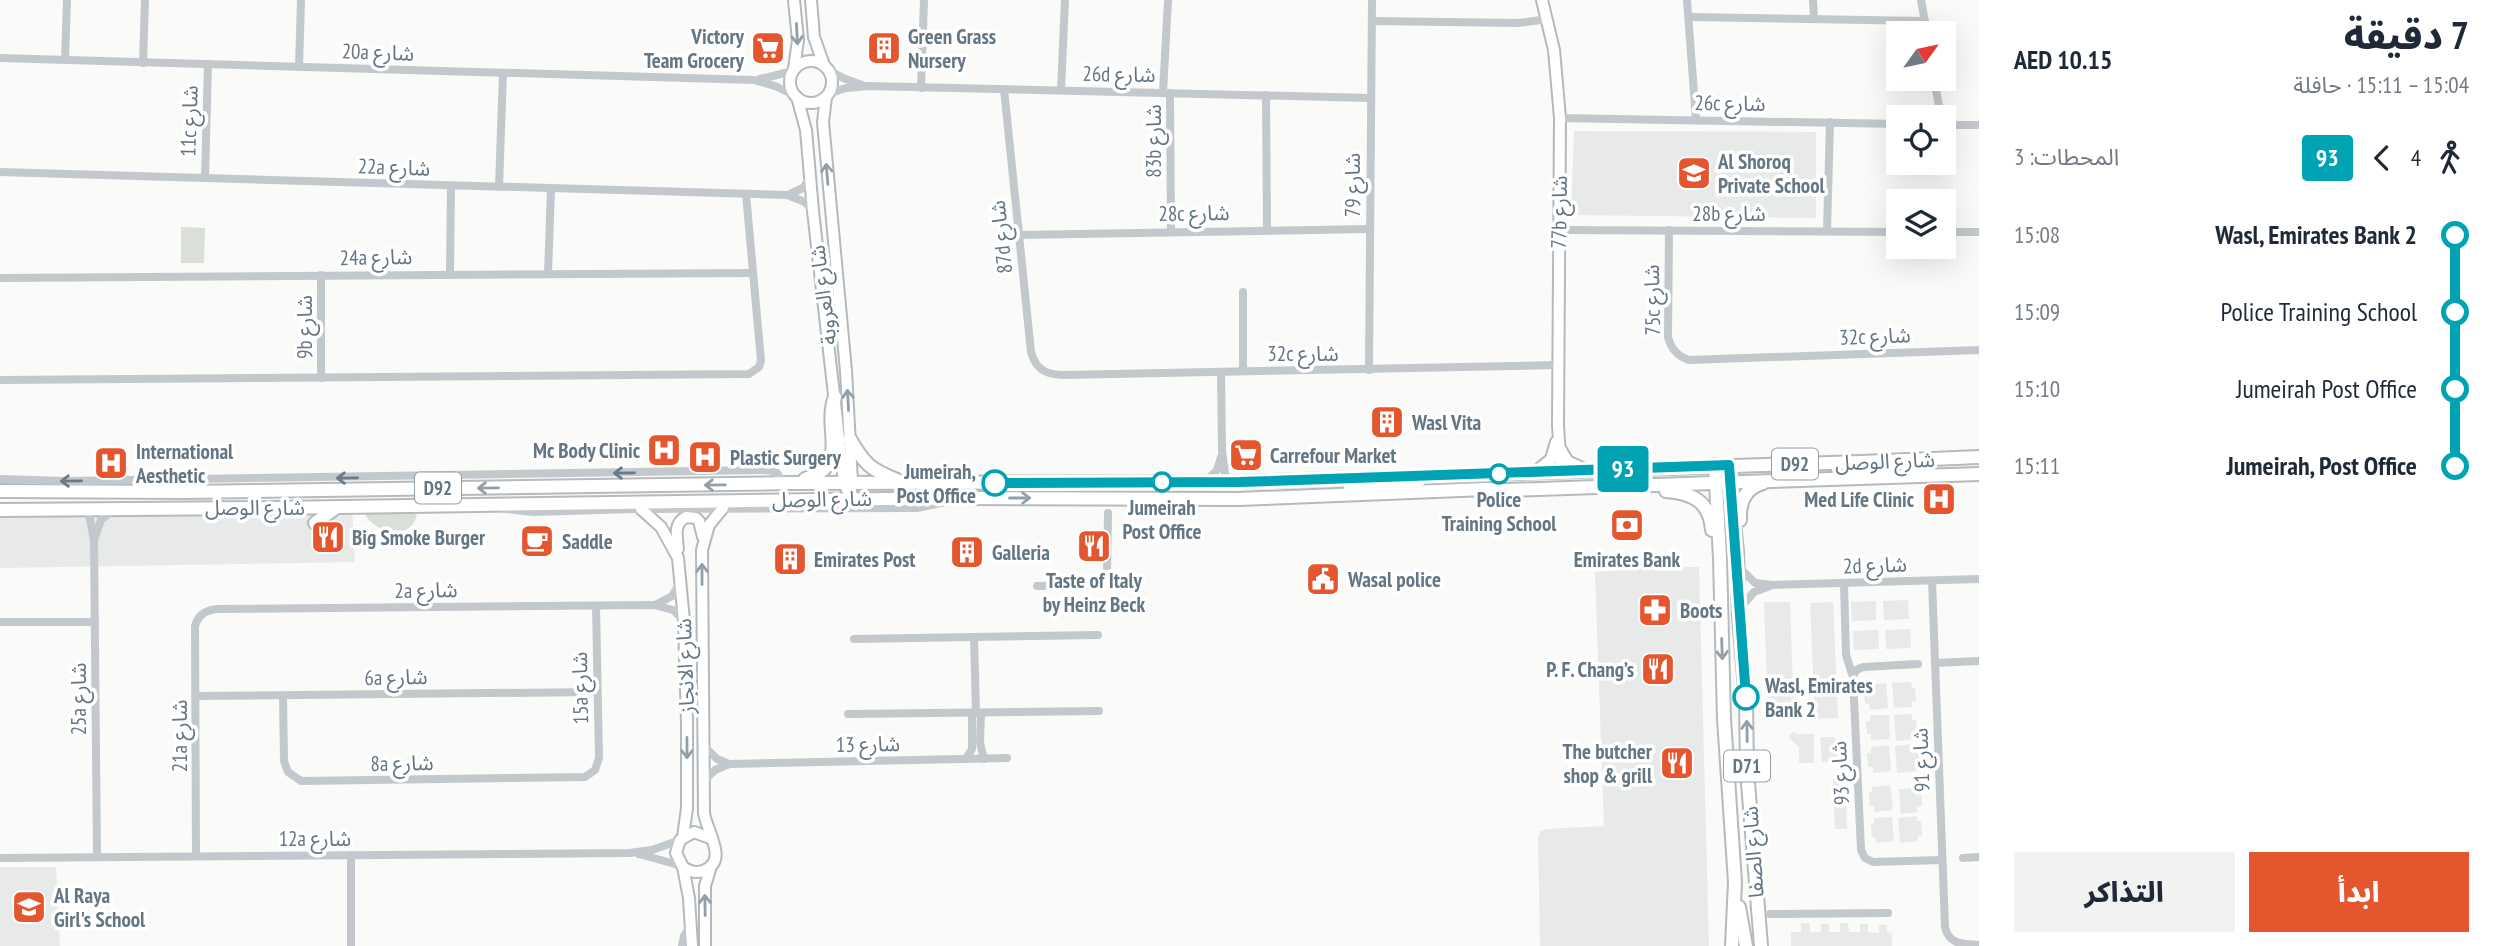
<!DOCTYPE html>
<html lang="ar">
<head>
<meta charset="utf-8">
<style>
  :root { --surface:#fff; --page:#f2f2f3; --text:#1f2937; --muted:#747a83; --accent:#e4572e }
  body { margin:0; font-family:"PT Sans Narrow","Noto Sans Arabic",sans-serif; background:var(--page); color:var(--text); direction:rtl; height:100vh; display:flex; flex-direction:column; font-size:26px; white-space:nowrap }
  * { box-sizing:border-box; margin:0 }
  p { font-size:23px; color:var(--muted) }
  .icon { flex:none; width:38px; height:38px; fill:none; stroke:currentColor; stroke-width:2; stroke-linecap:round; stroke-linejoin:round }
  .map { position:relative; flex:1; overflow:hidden; direction:ltr }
  .panel { display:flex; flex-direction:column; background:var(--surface); width:525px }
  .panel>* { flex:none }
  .badge { padding:0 14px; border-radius:5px; font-size:24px; line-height:46px }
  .needle { width:46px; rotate:57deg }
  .fabs { position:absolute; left:1886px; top:21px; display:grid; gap:14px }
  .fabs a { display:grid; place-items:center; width:70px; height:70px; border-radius:0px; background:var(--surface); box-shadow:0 7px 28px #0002; font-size:35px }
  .map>.badge { position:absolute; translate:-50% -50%; box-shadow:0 0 0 4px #fff }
  .legs { display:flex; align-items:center; gap:10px; height:77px; padding:0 35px; font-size:23px }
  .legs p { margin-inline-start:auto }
  .summary { display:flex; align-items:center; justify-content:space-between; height:119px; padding:0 35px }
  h1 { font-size:38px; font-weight:800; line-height:52px }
  .button { display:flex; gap:14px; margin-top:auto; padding:14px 35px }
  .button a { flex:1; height:80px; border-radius:0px; background:var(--accent); color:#fff; font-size:28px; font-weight:800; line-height:80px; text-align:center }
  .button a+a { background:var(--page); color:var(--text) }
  ul { padding:0 35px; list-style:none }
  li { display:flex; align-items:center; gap:24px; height:77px; font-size:26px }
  li i { display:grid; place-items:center; width:10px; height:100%; margin:0 9px; background:currentColor }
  li i::after { content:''; width:18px; height:18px; margin:-9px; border:5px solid; border-radius:50%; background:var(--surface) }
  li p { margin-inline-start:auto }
  li:first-child i { background:linear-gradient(#0000 50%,currentColor 0) }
  li:last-child i { background:linear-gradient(currentColor 50%,#0000 0) }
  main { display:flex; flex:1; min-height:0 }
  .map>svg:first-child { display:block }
</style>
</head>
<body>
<main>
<section class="panel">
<div class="summary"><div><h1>7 دقيقة</h1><p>15:04 – 15:11 · حافلة</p></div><b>AED 10.15</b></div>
<div class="legs"><svg class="icon" aria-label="walk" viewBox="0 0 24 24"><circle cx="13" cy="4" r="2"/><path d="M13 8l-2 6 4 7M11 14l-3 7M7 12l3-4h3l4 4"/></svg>4<svg class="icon" aria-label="back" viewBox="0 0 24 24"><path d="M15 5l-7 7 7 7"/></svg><b class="badge" style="background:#00a3b4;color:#fff">93</b><p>المحطات: 3</p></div>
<ul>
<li><i style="color:#00a3b4"></i><b>Wasl, Emirates Bank 2</b><p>15:08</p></li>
<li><i style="color:#00a3b4"></i><span>Police Training School</span><p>15:09</p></li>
<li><i style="color:#00a3b4"></i><span>Jumeirah Post Office</span><p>15:10</p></li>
<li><i style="color:#00a3b4"></i><b>Jumeirah, Post Office</b><p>15:11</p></li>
</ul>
<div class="button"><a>ابدأ</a><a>التذاكر</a></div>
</section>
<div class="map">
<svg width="1979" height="946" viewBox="0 0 1979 946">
  <rect width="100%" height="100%" fill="#fafaf8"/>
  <g fill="#e8e9e9">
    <polygon points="1574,131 1816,132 1816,218 1571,215"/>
    <polygon points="352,506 355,562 0,568 0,509"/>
    <polygon points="1660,567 1699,567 1709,946 1540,946 1538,837 1541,831 1547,829 1604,826 1595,572"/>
    <polygon points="1908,600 1909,619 1884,620 1883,601"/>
    <polygon points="1876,601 1876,620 1852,621 1851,602"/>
    <polygon points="1764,602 1790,602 1794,717 1768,718"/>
    <polygon points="1833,602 1838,718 1815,719 1810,603"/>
    <polygon points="1910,629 1911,648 1886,649 1885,630"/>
    <polygon points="1878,630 1879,649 1854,650 1853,631"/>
    <polygon points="1911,682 1912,688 1915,688 1916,701 1912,701 1912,707 1894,708 1892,683"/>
    <polygon points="1886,683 1888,708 1870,710 1869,704 1865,704 1864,691 1868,690 1867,685"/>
    <polygon points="1912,714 1912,720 1916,720 1917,733 1914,734 1914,739 1896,741 1894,715"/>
    <polygon points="1870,715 1889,715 1890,739 1871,740 1871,734 1867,734 1866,721 1870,721"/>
    <polygon points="1794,731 1798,734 1814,734 1814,763 1799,763 1799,747 1788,737"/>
    <polygon points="1820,737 1835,737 1836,752 1839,753 1840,761 1822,762"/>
    <polygon points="1914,744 1915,751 1919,751 1920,765 1916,766 1917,771 1897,773 1895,746"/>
    <polygon points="1889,745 1891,771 1873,773 1873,767 1868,767 1867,753 1871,753 1871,747"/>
    <polygon points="1833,779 1845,779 1847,829 1835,829"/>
    <polygon points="1890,785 1893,810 1874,812 1874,806 1870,806 1869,792 1872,792 1872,787"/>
    <polygon points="1916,788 1917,793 1921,793 1922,806 1917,807 1918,812 1901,814 1899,789"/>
    <polygon points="1917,816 1917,821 1921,821 1922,836 1918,836 1918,841 1900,843 1898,818"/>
    <polygon points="1892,817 1894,841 1876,843 1875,837 1872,837 1871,824 1874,823 1874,818"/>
    <polygon points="0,867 56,867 60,946 0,946"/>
    <polygon points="1801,923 1810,923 1810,932 1821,932 1821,924 1829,924 1829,932 1840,932 1840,923 1848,923 1849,932 1860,932 1860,924 1868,924 1868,932 1879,933 1879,925 1887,925 1887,932 1892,933 1892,946 1791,946 1791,932 1801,932"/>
  </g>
  <g fill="#dadfd7">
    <polygon points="181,227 205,228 204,263 181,263"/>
    <path d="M364,513L417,514C411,542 375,534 364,513Z"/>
  </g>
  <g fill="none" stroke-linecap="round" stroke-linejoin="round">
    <g stroke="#b3babf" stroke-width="14">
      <g id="secondary">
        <polyline points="794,0 798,40 794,69"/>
        <polyline points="811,0 814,37 824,65"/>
        <polyline points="1542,0 1554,50 1560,118 1558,426 1561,471"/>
        <circle cx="811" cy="82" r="21"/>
        <polyline points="797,97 806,130 813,211 844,482 847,490 856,499"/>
        <polyline points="826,97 823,122 846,371 852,482 850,491"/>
        <polyline points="1534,473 1551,459 1556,442"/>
        <polyline points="641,509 661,527 678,558 684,621 687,722 687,808 683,837"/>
        <path d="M678,549C677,536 673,524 686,517L696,518L699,521L703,537"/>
        <path d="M710,838L694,832L680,840L676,853L683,867C690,872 697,874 705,870C728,860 707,832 704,813L702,550L709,525L723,508"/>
        <polyline points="683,867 689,898 692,946"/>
        <polyline points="705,946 705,886 711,866"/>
      </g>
    </g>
    <g stroke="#b5babe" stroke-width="16">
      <g id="primary">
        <path d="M850,439C864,464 871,470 897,480"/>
        <polyline points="1560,450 1567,462 1582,469"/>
        <polyline points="1715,465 1720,558 1724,719 1735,882 1732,946"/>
        <polyline points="1729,476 1737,551 1739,618 1746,700 1747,770 1761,946"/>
        <path d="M805,479C852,465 822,429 835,397"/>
        <polyline points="1350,486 1404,484 1419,481"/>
        <polyline points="0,491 185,492 791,483 1240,482 1861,462 1979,457"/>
        <path d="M1666,491C1692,493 1710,501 1712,530"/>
        <polyline points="0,510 273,508 958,498 1238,499 1485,489 1507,490 1979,474"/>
        <path d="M1740,520C1739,502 1745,488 1763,483"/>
        <polyline points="315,523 337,507"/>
        <polyline points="1739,907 1746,946"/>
      </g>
    </g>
    <g stroke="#c3c8cc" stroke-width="8">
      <polyline points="1687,0 1696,120"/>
      <polyline points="1813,0 1814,18"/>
      <polyline points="1921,0 1927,33"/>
      <polyline points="1689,17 1925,21"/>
      <polyline points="1372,21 1518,23 1548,19"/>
      <polyline points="0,58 754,80 775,86 794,95"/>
      <polyline points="65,60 67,0"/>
      <polyline points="143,63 145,0"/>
      <polyline points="299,67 301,0"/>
      <polyline points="828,70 843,78 862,85"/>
      <polyline points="760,79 793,71"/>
      <polyline points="1934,79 1941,117"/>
      <polyline points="921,88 924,0"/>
      <path d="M1004,89L1031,352C1036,370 1047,375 1064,375L1558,365"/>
      <polyline points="1061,90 1065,0"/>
      <polyline points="1163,93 1168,0"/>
      <polyline points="1170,93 1171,231"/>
      <polyline points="828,94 846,88 868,86 1370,98"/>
      <polyline points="1266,95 1267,230"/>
      <polyline points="1560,118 1899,124"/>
      <polyline points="1944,125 1979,125"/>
      <polyline points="0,172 787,195 805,202 813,211"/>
      <polyline points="205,178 208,64"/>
      <polyline points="499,187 503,73"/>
      <polyline points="790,194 803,188 810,179"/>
      <polyline points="1558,230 1899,232"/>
      <path d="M1669,230L1668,337C1671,349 1677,356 1689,360L1979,350"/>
      <polyline points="1827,231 1830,122"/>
      <polyline points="1944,232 1979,232"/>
      <polyline points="1018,235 1369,229"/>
      <polyline points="548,273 551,189"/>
      <polyline points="450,274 451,186"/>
      <polyline points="321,275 321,378"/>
      <polyline points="0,278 752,273"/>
      <polyline points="1369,370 1372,0"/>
      <polyline points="1243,371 1243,292"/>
      <polyline points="1221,372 1222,451 1226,481"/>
      <polyline points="0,380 749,374 759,367 761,361 746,194"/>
      <polyline points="0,479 66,481 770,470 777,473 783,483"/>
      <polyline points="1206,481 1217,470 1221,457"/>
      <polyline points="88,509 94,540"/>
      <polyline points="505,509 533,512 634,509 917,508 946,502"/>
      <polyline points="1738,566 1755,583 1773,585 1979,579"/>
      <path d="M1932,581L1945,927C1949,945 1963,944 1979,945"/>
      <polyline points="1844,584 1846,655 1853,677"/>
      <polyline points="1037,586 1095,585 1103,581 1107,573 1108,513"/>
      <polyline points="657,604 672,596 680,583"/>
      <polyline points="1739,609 1754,592 1770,586"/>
      <polyline points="0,622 95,622"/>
      <polyline points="974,637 976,713"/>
      <polyline points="854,639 1098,635"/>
      <polyline points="1935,663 1979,661"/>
      <polyline points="1918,664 1863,667 1856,670 1853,677 1861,850 1865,858 1873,862 1942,860"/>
      <polyline points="196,696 596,692"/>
      <polyline points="283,696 284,761 288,772 301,781 585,777 595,770 599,758 596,606"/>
      <polyline points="981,713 980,743 984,759"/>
      <polyline points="848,714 1099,711"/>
      <polyline points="704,746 717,759 729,764"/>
      <polyline points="966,759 972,749 972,713"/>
      <polyline points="704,781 715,770 729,764 1007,758"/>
      <polyline points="639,854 682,866"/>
      <polyline points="351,855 351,946"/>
      <path d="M196,856L195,626C198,615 206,610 217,609L654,605L673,610L683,619"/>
      <polyline points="97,857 94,540 101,520 113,510"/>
      <polyline points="0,858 629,853 652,850 680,840"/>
      <polyline points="1963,858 1979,857"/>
      <polyline points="1770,914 1888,913"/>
      <polyline points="682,946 684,936 691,925"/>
    </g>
    <use href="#secondary" stroke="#fff" stroke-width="10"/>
    <use href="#primary" stroke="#fff" stroke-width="12"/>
  </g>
  <defs><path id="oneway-shaft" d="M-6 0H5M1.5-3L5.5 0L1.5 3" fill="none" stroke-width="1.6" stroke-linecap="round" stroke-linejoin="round" transform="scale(1.75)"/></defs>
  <g stroke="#939fa8">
    <use href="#oneway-shaft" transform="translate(797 34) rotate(87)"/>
    <use href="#oneway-shaft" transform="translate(827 174) rotate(-95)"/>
    <use href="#oneway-shaft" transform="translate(848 400) rotate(-93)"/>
    <use href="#oneway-shaft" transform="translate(715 485) rotate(179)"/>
    <use href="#oneway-shaft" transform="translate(488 488) rotate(179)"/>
    <use href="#oneway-shaft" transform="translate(1020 498)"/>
    <use href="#oneway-shaft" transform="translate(702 574) rotate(-90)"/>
    <use href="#oneway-shaft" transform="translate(1722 649) rotate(88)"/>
    <use href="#oneway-shaft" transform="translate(1747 731) rotate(-91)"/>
    <use href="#oneway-shaft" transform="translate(687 748) rotate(90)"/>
    <use href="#oneway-shaft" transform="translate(705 905) rotate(-91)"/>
  </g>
  <g stroke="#6a7a87">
    <use href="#oneway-shaft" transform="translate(624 473) rotate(179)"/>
    <use href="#oneway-shaft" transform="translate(347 478) rotate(179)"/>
    <use href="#oneway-shaft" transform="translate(71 481) rotate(179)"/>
  </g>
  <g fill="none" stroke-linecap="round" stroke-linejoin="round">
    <g stroke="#fff" stroke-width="16">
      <polyline id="line-1" points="995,483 1240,482 1729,465 1746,697"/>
    </g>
    <use href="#line-1" stroke="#00a3b4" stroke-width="10"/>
  </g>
  <defs>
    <g id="supermarket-square" transform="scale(1.75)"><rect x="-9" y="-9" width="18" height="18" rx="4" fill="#e4572e" stroke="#fff"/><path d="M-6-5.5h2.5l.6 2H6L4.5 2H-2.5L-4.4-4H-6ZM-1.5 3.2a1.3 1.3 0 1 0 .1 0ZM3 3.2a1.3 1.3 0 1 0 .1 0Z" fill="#fff"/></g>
    <g id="building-square" transform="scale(1.75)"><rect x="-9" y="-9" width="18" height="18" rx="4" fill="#e4572e" stroke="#fff"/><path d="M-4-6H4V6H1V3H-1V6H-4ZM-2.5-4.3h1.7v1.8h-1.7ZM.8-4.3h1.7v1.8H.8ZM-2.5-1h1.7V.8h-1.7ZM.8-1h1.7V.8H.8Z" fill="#fff"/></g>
    <g id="school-square" transform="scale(1.75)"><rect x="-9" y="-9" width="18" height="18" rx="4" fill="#e4572e" stroke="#fff"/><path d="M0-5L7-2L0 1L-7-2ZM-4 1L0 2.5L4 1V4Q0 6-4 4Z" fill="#fff"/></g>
    <g id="hospital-square" transform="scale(1.75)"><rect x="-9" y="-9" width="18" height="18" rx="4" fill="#e4572e" stroke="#fff"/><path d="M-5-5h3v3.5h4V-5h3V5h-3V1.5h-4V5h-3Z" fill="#fff"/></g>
    <g id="bank-square" transform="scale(1.75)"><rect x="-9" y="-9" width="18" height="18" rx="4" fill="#e4572e" stroke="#fff"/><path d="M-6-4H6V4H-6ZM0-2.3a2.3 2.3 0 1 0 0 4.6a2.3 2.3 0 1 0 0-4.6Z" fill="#fff"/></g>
    <g id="restaurant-square" transform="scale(1.75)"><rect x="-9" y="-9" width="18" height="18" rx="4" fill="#e4572e" stroke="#fff"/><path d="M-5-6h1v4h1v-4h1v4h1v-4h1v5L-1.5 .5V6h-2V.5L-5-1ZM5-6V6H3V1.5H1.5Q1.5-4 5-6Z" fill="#fff"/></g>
    <g id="cafe-square" transform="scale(1.75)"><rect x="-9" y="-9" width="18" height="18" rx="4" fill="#e4572e" stroke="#fff"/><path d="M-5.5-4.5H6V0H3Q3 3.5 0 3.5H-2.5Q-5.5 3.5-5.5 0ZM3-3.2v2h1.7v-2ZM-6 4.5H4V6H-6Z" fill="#fff"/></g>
    <g id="civic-square" transform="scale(1.75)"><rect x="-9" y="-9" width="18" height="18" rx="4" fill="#e4572e" stroke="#fff"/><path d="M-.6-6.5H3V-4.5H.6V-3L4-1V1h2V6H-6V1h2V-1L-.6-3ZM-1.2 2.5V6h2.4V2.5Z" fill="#fff"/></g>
    <g id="pharmacy-square" transform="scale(1.75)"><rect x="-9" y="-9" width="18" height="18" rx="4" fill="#e4572e" stroke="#fff"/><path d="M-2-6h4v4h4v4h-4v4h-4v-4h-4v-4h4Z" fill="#fff"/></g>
  </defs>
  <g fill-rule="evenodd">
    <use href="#supermarket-square" x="768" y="48"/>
    <use href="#building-square" x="884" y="48"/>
    <use href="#school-square" x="1694" y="173"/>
    <use href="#building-square" x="1387" y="422"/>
    <use href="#hospital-square" x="664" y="450"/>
    <use href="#supermarket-square" x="1246" y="455"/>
    <use href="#hospital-square" x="705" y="457"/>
    <use href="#hospital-square" x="111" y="463"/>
    <use href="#hospital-square" x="1939" y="499"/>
    <use href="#bank-square" x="1627" y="525"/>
    <use href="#restaurant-square" x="328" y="537"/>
    <use href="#cafe-square" x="537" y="541"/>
    <use href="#restaurant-square" x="1094" y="546"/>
    <use href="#building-square" x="967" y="552"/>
    <use href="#building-square" x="790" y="559"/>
    <use href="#civic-square" x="1323" y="579"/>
    <use href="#pharmacy-square" x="1655" y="610"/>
    <use href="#restaurant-square" x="1658" y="669"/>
    <use href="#restaurant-square" x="1677" y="763"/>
    <use href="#school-square" x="29" y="907"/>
  </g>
  <g fill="#fff" stroke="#00a3b4" stroke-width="3.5">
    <circle cx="1499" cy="474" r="9"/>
    <circle cx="1162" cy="482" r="9"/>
    <circle cx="995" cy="483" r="12"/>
    <circle cx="1746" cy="697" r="12"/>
  </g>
  <g text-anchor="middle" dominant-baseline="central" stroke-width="7" stroke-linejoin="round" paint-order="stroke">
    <g fill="#fff" stroke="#939fa8" stroke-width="2">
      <rect x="1772" y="448.5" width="46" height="31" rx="5"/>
      <rect x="415" y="472.5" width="46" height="31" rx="5"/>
      <rect x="1724" y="750.5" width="46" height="31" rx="5"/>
    </g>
    <g font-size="19" font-weight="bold" fill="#657683">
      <text x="1795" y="464">D92</text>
      <text x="438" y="488">D92</text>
      <text x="1747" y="766">D71</text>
    </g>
    <g font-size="21" font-weight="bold" fill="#657683" stroke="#fff" text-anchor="start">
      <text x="744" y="36" text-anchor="end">Victory<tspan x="744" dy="24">Team Grocery</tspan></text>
      <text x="908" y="36">Green Grass<tspan x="908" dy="24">Nursery</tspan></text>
      <text x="1718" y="161">Al Shoroq<tspan x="1718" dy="24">Private School</tspan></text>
      <text x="1412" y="422">Wasl Vita</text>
      <text x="640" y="450" text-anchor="end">Mc Body Clinic</text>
      <text x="136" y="451">International<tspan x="136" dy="24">Aesthetic</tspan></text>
      <text x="1270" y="455">Carrefour Market</text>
      <text x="730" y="457">Plastic Surgery</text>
      <text x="1914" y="499" text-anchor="end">Med Life Clinic</text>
      <text x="352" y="537">Big Smoke Burger</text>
      <text x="562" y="541">Saddle</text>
      <text x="992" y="552">Galleria</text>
      <text x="814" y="559">Emirates Post</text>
      <text x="1627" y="559" text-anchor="middle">Emirates Bank</text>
      <text x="1348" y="579">Wasal police</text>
      <text x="1094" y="580" text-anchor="middle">Taste of Italy<tspan x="1094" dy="24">by Heinz Beck</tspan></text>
      <text x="1680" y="610">Boots</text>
      <text x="1634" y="669" text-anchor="end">P. F. Chang’s</text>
      <text x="1652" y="751" text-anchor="end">The butcher<tspan x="1652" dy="24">shop &amp; grill</tspan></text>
      <text x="54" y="895">Al Raya<tspan x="54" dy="24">Girl's School</tspan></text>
    </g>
    <g font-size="21" fill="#657683" stroke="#fff">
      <text transform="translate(378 52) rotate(2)">20a شارع</text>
      <text transform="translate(1119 74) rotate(1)">26d شارع</text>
      <text transform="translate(1730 103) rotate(1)">26c شارع</text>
      <text transform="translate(189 121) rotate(-88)">11c شارع</text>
      <text transform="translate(1153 141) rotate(-90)">83b شارع</text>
      <text transform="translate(394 167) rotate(2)">22a شارع</text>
      <text transform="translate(1352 185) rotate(-90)">شارع 79</text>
      <text transform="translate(1559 212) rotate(-89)">77b شارع</text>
      <text transform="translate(1194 213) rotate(-1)">28c شارع</text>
      <text x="1729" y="213">28b شارع</text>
      <text transform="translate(1001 237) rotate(-96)">87d شارع</text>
      <text transform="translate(376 257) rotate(-1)">24a شارع</text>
      <text transform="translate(823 295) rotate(-97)">شارع العروبة</text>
      <text transform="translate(1652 300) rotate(-91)">75c شارع</text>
      <text transform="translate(304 327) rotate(-90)">9b شارع</text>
      <text transform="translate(1875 336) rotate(-2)">32c شارع</text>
      <text x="1303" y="353">32c شارع</text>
      <text transform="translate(1885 461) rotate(-2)">شارع الوصل</text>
      <text transform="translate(822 499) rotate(-1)">شارع الوصل</text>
      <text x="255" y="507">شارع الوصل</text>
      <text transform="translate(1875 565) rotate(-2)">2d شارع</text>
      <text transform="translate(426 590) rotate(-1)">2a شارع</text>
      <text transform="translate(685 666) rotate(-92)">شارع الانجاز</text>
      <text transform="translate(396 677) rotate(-1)">6a شارع</text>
      <text transform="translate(580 688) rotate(-91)">15a شارع</text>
      <text transform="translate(78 699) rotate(-90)">25a شارع</text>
      <text transform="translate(179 736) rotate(-90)">21a شارع</text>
      <text transform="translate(868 744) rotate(-1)">شارع 13</text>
      <text transform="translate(1921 760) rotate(-92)">شارع 91</text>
      <text transform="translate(402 763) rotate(-1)">8a شارع</text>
      <text transform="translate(1840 773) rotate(-93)">شارع 93</text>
      <text x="315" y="838">12a شارع</text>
      <text transform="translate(1753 852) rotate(-94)">شارع الصفا</text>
    </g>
    <g font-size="21" font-weight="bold" fill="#657683" stroke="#fff">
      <text x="976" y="471" text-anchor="end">Jumeirah,<tspan x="976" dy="24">Post Office</tspan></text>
      <text x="1499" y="499">Police<tspan x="1499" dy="24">Training School</tspan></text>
      <text x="1162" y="507">Jumeirah<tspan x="1162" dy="24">Post Office</tspan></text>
      <text x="1765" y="685" text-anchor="start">Wasl, Emirates<tspan x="1765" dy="24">Bank 2</tspan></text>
    </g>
  </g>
</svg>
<div class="fabs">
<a><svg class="needle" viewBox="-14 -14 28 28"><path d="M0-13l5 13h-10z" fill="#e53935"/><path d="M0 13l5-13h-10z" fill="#747a83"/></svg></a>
<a><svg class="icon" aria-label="locate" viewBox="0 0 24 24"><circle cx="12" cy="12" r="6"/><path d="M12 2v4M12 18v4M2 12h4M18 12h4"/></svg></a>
<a><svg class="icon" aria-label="layers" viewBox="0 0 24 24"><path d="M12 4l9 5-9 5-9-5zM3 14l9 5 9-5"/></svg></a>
</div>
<b class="badge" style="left:1623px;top:469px;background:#00a3b4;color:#fff">93</b>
</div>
</main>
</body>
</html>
